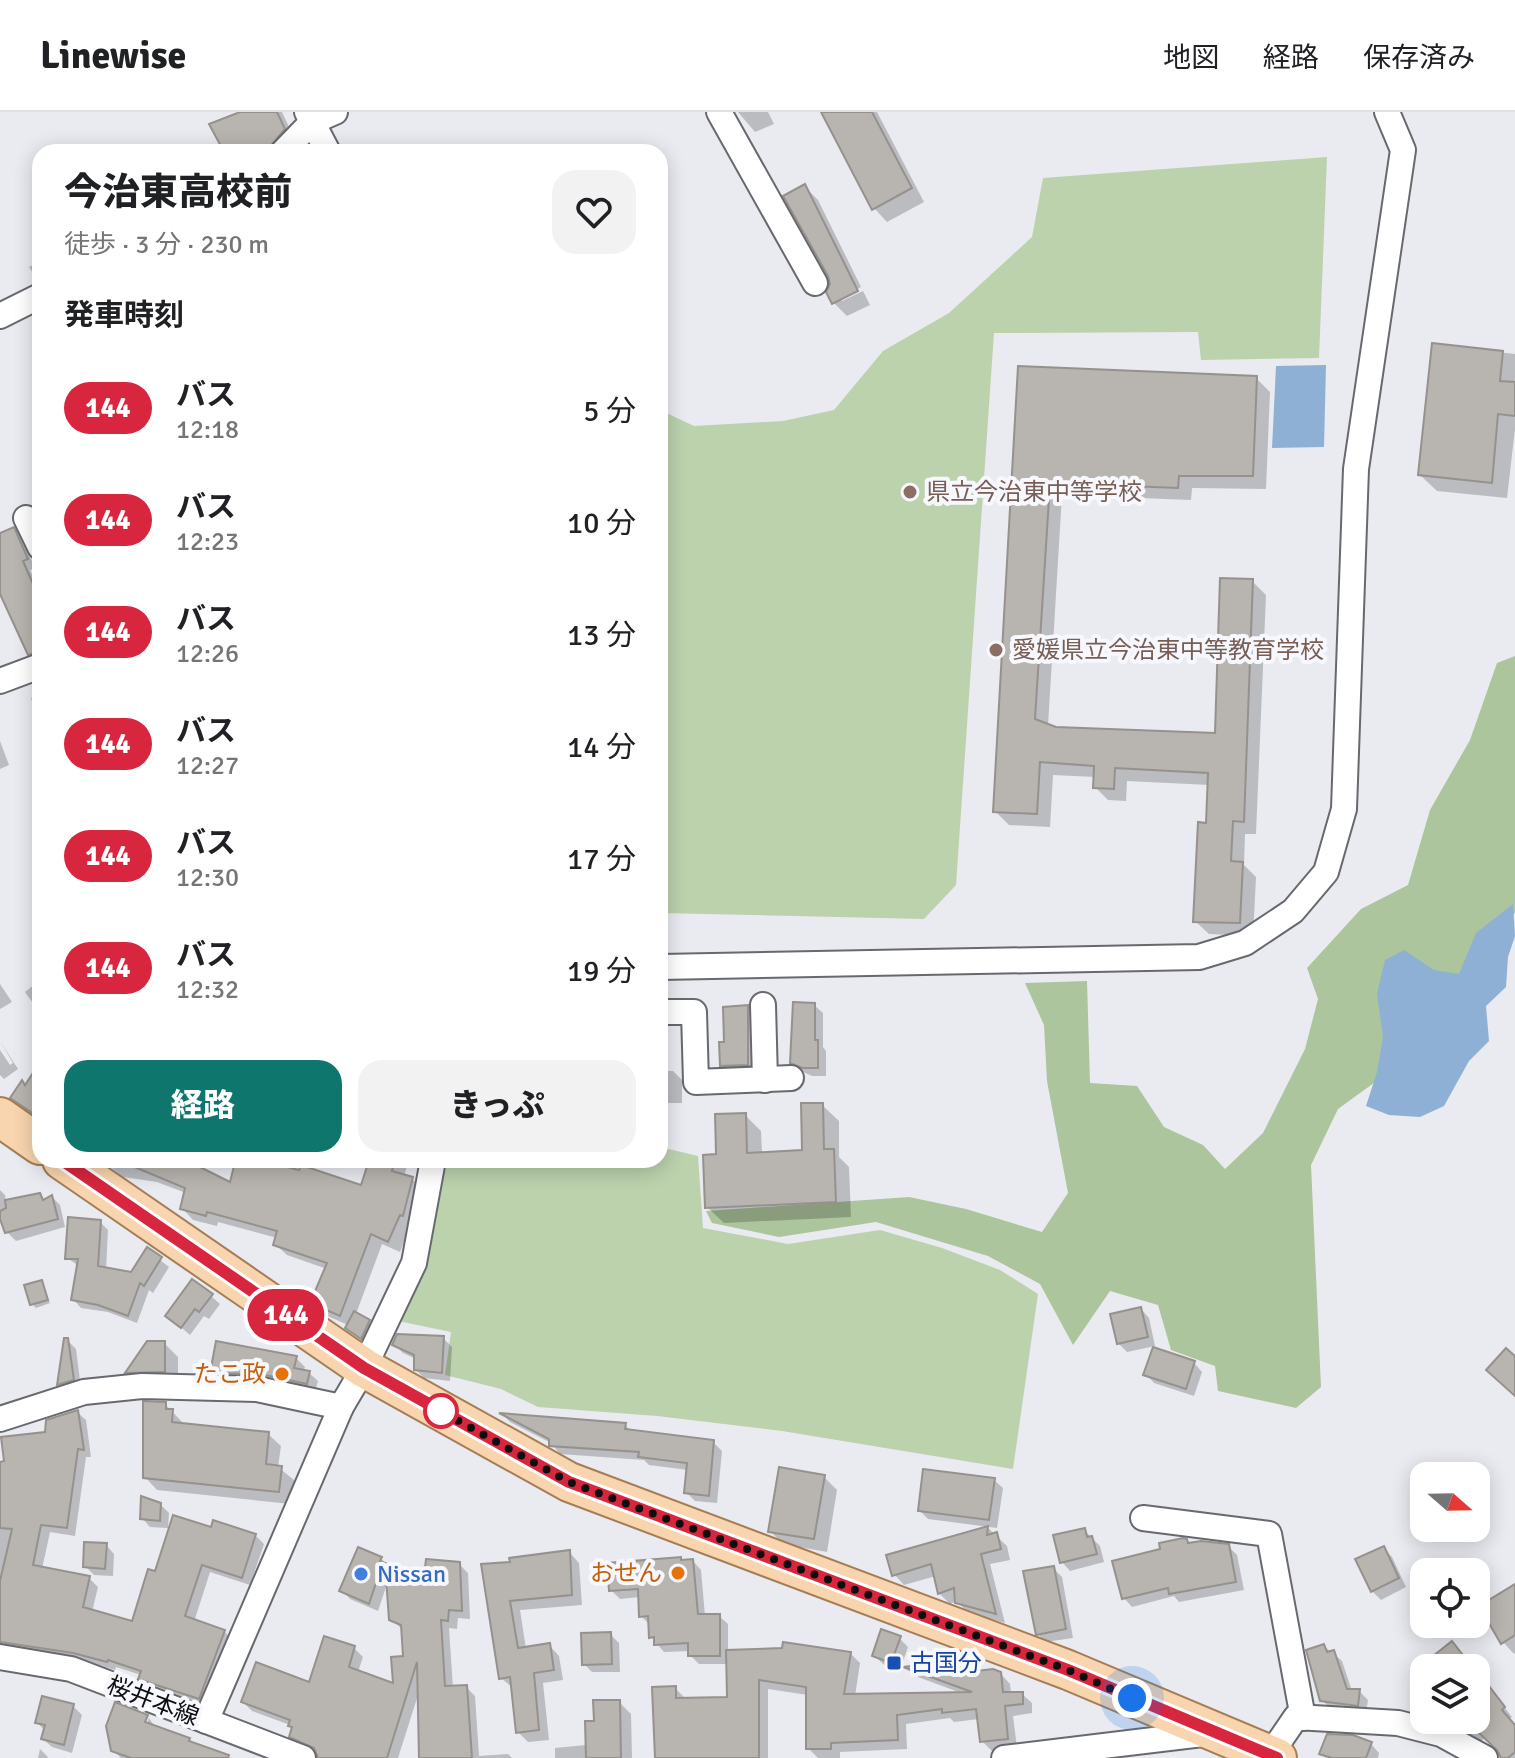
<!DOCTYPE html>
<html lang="ja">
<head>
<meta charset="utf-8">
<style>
  :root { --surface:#fff; --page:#f2f2f2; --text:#202124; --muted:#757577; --line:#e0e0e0; --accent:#0f766e }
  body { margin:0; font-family:Signika,"Noto Sans JP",sans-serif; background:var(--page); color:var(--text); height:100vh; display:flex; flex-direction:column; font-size:30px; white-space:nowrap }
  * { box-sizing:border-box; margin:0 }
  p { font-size:26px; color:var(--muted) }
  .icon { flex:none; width:44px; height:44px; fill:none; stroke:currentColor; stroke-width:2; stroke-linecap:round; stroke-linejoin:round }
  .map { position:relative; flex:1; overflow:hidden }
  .drawer { position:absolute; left:32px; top:32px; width:636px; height:1024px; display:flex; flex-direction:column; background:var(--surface); border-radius:24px; box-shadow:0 4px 20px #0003 }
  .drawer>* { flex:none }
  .badge { padding:0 16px; border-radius:26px; font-size:28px; line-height:52px }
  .needle { width:52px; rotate:110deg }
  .buttons { position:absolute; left:1410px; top:1350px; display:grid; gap:16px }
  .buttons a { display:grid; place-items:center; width:80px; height:80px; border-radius:16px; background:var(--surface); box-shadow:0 4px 20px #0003; font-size:40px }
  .you { position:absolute; width:40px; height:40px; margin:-20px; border:6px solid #fff; border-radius:50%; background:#1a73e8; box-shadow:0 0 0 12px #1a73e833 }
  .map>.badge { position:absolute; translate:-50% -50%; box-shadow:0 0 0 4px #fff }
  h2 { padding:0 32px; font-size:30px; line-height:72px }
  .round { display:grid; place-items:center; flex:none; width:84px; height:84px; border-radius:24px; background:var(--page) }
  .overview { display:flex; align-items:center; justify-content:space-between; height:136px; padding:0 32px }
  h1 { font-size:38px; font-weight:800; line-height:60px }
  .action { display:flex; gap:16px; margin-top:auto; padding:16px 32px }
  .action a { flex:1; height:92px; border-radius:24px; background:var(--accent); color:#fff; font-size:32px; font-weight:800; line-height:92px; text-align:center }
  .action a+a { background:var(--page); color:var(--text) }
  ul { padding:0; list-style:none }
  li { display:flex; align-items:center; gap:24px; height:112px; padding:0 32px }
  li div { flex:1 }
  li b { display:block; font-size:30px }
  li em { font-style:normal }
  li .badge { min-width:88px; font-weight:700; text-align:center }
  header { display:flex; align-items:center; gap:48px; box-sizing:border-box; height:112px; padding:0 40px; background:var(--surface); border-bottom:2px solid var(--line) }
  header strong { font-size:38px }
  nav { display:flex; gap:44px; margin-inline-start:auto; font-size:28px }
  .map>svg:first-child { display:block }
</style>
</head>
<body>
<header>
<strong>Linewise</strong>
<nav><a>地図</a><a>経路</a><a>保存済み</a></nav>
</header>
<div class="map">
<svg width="1515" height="1646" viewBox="0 0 1515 1646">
  <rect width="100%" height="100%" fill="#e9ebf1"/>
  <g fill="#bbd2ad">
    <polygon points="1327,45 1319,246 1201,248 1198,220 994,221 956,773 924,807 660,801 660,298 694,314 783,309 834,298 883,239 949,201 1032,125 1043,66"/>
    <polygon points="660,1035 698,1044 703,1116 788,1132 880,1118 942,1136 1000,1158 1038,1182 1013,1357 782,1319 657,1304 538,1295 501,1277 445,1263 451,1220 398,1209 428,1146 435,1099 448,1048 660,1048"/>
  </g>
  <polygon fill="#acc59c" points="1515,544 1515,801 1487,828 1389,960 1338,997 1311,1053 1321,1275 1296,1296 1218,1279 1215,1254 1171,1238 1158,1193 1110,1179 1073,1233 1040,1172 988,1144 876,1110 779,1125 712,1111 706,1099 909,1085 966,1097 1042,1120 1068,1081 1047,969 1044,913 1025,871 1087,869 1090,971 1137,974 1164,1015 1203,1033 1225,1057 1263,1021 1305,937 1318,887 1307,856 1361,797 1408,773 1430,698 1470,628 1497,551"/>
  <g fill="#8fb0d5">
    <polygon points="1326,253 1324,335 1272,336 1276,254"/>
    <polygon points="1513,792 1515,824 1508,845 1506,875 1486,894 1489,929 1469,949 1444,994 1420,1005 1389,1003 1366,994 1377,960 1383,925 1377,882 1385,848 1404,838 1434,858 1459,862 1476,821"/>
  </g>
  <g fill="#0003">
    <polygon points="246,0 282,0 296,30 287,40 225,40"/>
    <polygon points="738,0 768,0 774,12 755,20"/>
    <polygon points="823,0 877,0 924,90 887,110 874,96"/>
    <polygon points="805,75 818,88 861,175 842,185 842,189 863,179 870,193 847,204 834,191 832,172"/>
    <polygon points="40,149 40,172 29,155"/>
    <polygon points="1434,233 1515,242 1515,317 1507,386 1437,379 1420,363"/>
    <polygon points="1020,256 1256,266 1270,280 1266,377 1192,376 1191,388 1062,383 1048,614 1055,617 1217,623 1252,469 1266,483 1256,722 1245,722 1244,753 1256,765 1253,824 1209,822 1195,809 1208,713 1210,673 1127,669 1126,689 1108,688 1095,675 1095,665 1053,663 1050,715 1009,713 995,699"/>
    <polygon points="13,417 22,426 35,456 30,458 40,480 38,550 29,541 0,483 0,423"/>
    <polygon points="40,583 40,618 31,586"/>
    <polygon points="0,629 9,653 0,657"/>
    <polygon points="40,868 40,901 25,880"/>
    <polygon points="0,872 12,890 0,897"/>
    <polygon points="814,893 823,901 823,935 826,939 826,964 812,964 801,959 792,950"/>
    <polygon points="747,895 756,904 756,961 731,962 722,953"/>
    <polygon points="0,929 18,957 4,967 0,963 0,938 10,953 13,951"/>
    <polygon points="660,959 673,959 682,968 682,991 660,991"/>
    <polygon points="40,961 40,1009 13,986"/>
    <polygon points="822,993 839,1009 839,1045 849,1055 851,1105 724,1111 707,1095 718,1044 745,1003 761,1019 762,1042 804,1040"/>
    <polygon points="102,1048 181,1048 231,1073 238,1048 254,1048 362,1076 371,1048 409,1048 404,1064 412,1067 424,1078 400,1140 382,1132 356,1202 378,1218 370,1234 356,1224 347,1216 348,1213 323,1202 312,1191 327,1157 287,1143 275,1132 277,1126 218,1110 217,1114 193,1108 182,1096 186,1081 157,1070 123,1065"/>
    <polygon points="0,1078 5,1083 6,1090 39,1084 45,1089 52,1085 60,1093 65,1115 16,1129 7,1120 0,1101"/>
    <polygon points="100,1110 108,1118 106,1158 132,1162 147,1138 169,1155 153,1181 149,1178 137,1211 108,1200 81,1196 73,1187 79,1154 67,1146"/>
    <polygon points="41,1170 50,1191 36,1196 32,1192"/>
    <polygon points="211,1184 220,1192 209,1207 204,1204 190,1223 168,1204"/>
    <polygon points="1141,1197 1149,1206 1155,1234 1127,1240 1118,1231"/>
    <polygon points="443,1226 452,1235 450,1269 424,1266 416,1258 416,1247 403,1241 394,1232"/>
    <polygon points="67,1228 76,1237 81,1276 68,1280 59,1272"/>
    <polygon points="164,1231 178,1245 178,1272 140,1273 127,1260"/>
    <polygon points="296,1246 305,1255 303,1260 309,1261 318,1269 315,1280 220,1269 212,1260"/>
    <polygon points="1194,1251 1202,1260 1194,1284 1154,1271 1146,1262"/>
    <polygon points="165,1292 184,1312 268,1322 281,1334 278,1355 294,1368 291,1392 157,1378 145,1365"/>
    <polygon points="77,1300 86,1308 91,1345 86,1345 75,1424 50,1420 42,1457 89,1466 98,1475 92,1500 133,1511 157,1462 212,1418 255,1423 264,1432 250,1473 210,1460 194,1510 224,1519 232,1528 208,1594 149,1575 140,1566 141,1563 116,1555 115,1558 83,1548 0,1537 0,1352"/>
    <polygon points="504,1304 625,1313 632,1320 713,1330 722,1339 717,1391 695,1389 686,1380 688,1358 649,1353 644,1348 560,1342 551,1331 510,1310"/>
    <polygon points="824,1365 837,1378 827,1440 783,1432 770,1419"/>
    <polygon points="994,1368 1003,1376 997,1416 928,1407 920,1399"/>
    <polygon points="160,1392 169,1401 168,1416 150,1415 142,1406"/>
    <polygon points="988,1416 1007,1434 1010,1448 990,1452 1005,1511 968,1501 957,1489 950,1492 939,1481 936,1464 904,1473 894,1462 889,1444"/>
    <polygon points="1084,1418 1100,1434 1104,1450 1070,1459 1062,1450"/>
    <polygon points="1186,1429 1190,1433 1228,1434 1237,1443 1244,1478 1179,1490 1174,1484 1132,1495 1124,1486 1163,1439"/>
    <polygon points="106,1433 114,1442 113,1464 94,1463 85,1454"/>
    <polygon points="1383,1436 1392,1445 1406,1475 1381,1488 1372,1479"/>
    <polygon points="360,1437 381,1447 389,1455 426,1468 459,1452 468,1461 470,1507 458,1506 457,1517 449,1516 453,1576 466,1575 475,1584 479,1644 508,1642 512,1646 421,1646 419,1580 398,1646 347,1646 301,1631 292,1622 294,1617 290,1613 252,1599 243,1590 310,1572 354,1536 363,1545 358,1560 395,1574 405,1546 403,1518 391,1507 388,1469 378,1499 350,1487 342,1478"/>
    <polygon points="569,1440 579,1451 582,1493 520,1498 526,1537 549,1533 559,1544 563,1568 543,1571 549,1628 528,1630 518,1620 513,1576 501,1566 512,1452"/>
    <polygon points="680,1447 683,1450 693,1449 701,1458 705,1504 719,1504 728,1512 728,1540 850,1541 860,1551 855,1584 964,1582 915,1564 907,1557 965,1549 975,1559 1000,1561 1010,1572 1011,1582 1022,1582 1032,1591 1032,1601 1013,1604 1017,1636 992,1639 982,1629 979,1607 954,1610 950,1606 906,1612 907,1637 840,1640 840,1646 818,1646 808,1636 808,1583 768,1577 768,1646 657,1646 675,1576 685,1586 729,1587 728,1552 699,1552 690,1543 690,1539 664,1540 651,1525 650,1513 641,1504 640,1485 620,1487 611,1478"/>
    <polygon points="1053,1456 1062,1465 1073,1526 1045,1530 1037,1521"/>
    <polygon points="1515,1474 1515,1541 1514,1542 1503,1530"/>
    <polygon points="610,1522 619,1531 620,1560 592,1560 584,1552"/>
    <polygon points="899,1526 908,1535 900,1558 883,1552 874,1543"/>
    <polygon points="1452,1532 1473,1556 1424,1556 1424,1568 1417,1559"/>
    <polygon points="1324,1534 1342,1549 1352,1579 1359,1579 1368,1588 1366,1601 1331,1597 1322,1588"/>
    <polygon points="1476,1559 1512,1605 1509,1607 1515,1614 1515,1646 1504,1646 1486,1625 1481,1629 1459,1617 1450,1608 1476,1608"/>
    <polygon points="619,1590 631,1602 632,1646 555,1646 555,1636 586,1633 596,1611"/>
    <polygon points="116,1592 148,1606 145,1606 140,1619 144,1620 149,1606 155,1615 189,1628 194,1633 232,1646 121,1646 113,1638 108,1614"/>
    <polygon points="73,1594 82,1603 72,1641 52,1635 43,1627 45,1619 37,1610"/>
    <polygon points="1371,1632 1379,1641 1378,1646 1327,1646 1322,1641"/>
    <polygon points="40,1637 47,1644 48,1646 38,1646"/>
  </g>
  <g fill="#b8b4af" stroke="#96918d" stroke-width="2">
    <polygon points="240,0 277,0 285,17 269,36 261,40 224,40 209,12"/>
    <polygon points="821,0 872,0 912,76 872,98"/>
    <polygon points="805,72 858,179 832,192 826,180 830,172 828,164 783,84"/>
    <polygon points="1432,231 1503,239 1500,269 1515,270 1515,304 1498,302 1492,371 1418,363"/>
    <polygon points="1018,254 1257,264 1253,364 1179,364 1178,376 1050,371 1035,607 1056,615 1215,621 1220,466 1253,467 1244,710 1233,709 1231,749 1243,750 1240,811 1193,810 1198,710 1206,711 1208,661 1115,656 1114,677 1093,676 1094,654 1040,650 1037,702 993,700"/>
    <polygon points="14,415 28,447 23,449 40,488 40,539 28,543 0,482 0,421"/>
    <polygon points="793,890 815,891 815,928 818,928 818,956 802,956 790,951"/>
    <polygon points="748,893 748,953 720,954 719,930 724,930 723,895"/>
    <polygon points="40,950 40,1006 10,986 22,968 25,973"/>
    <polygon points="801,991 823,991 824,1037 834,1037 836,1090 705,1096 703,1043 716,1042 715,1002 746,1001 747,1041 802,1038"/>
    <polygon points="118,1048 186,1048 230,1070 235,1050 241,1052 242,1048 261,1048 299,1058 301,1053 361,1073 369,1048 395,1048 392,1059 413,1065 403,1104 400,1103 388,1130 371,1122 340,1204 310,1191 327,1151 273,1133 277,1119 207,1100 206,1104 180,1097 185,1076"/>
    <polygon points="40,1081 43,1088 52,1083 58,1107 5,1121 0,1107 0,1099 6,1096 5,1088"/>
    <polygon points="68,1105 101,1108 98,1154 131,1160 147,1135 162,1145 144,1174 140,1171 128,1204 98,1193 71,1188 78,1147 65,1147"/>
    <polygon points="192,1167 213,1182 199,1200 195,1197 181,1216 165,1204"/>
    <polygon points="42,1168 48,1188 30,1193 24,1173"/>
    <polygon points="1141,1195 1148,1225 1117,1232 1110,1202"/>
    <polygon points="354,1199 370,1208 361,1227 345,1216"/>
    <polygon points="397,1222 444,1224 442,1261 414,1258 414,1243 392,1233"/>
    <polygon points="64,1226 68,1226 74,1268 57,1273"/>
    <polygon points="147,1229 165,1229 165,1260 125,1261"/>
    <polygon points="216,1229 297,1244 294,1256 310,1259 307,1272 260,1262 210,1261"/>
    <polygon points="1153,1235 1195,1249 1186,1277 1143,1263"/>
    <polygon points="1506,1236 1515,1244 1515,1284 1486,1258"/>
    <polygon points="143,1289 166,1290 166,1297 173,1297 172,1310 269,1320 266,1352 282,1354 279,1380 143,1366"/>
    <polygon points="78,1298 84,1338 78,1337 67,1416 41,1413 33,1453 90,1464 83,1495 132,1509 148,1457 155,1459 173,1403 211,1415 213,1408 256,1422 242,1466 202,1453 185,1504 225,1518 199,1587 138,1567 141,1559 108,1548 107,1550 73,1541 0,1530 0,1469 12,1417 0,1416 0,1350 4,1349 1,1325 45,1320 46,1308"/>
    <polygon points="499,1301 626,1311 625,1317 714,1328 709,1384 684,1381 687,1351 638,1345 639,1340 549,1334 549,1327"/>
    <polygon points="779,1355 825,1363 814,1427 768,1420"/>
    <polygon points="923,1357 995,1366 989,1408 918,1399"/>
    <polygon points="141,1384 161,1391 160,1409 140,1407"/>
    <polygon points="988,1414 987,1423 997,1420 1001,1437 981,1442 996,1502 955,1491 954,1476 938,1482 931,1452 892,1464 886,1443"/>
    <polygon points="1085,1416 1087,1425 1092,1424 1097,1442 1060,1451 1053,1423"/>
    <polygon points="1183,1426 1187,1427 1188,1431 1201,1429 1229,1432 1236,1470 1169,1482 1168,1476 1122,1487 1112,1449 1160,1437 1159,1431"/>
    <polygon points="84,1430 107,1431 105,1457 83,1455"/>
    <polygon points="1384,1434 1399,1466 1371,1480 1355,1447"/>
    <polygon points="358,1435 382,1445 380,1449 383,1450 369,1492 339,1479"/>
    <polygon points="570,1438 572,1483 510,1489 518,1536 550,1531 554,1558 534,1561 539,1618 516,1621 510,1565 499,1567 481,1452 510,1450 509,1446"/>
    <polygon points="681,1445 681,1448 693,1447 698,1502 720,1502 720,1544 688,1544 688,1531 654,1533 654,1525 649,1526 648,1504 639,1505 638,1477 609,1479 607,1451"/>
    <polygon points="426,1447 460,1450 462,1499 449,1498 448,1509 441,1508 445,1574 467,1573 472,1646 419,1646 417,1550 387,1646 318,1646 314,1636 289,1625 292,1615 288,1614 290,1608 241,1590 256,1550 309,1570 324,1524 355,1534 349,1555 393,1571 391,1545 403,1544 401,1513 389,1508 385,1451 424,1465"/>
    <polygon points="1054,1454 1066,1517 1036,1523 1023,1459"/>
    <polygon points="1515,1472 1515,1523 1501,1532 1479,1494"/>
    <polygon points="881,1517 901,1524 891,1551 872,1544"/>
    <polygon points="611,1520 612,1552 582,1553 581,1521"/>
    <polygon points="1452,1529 1473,1556 1418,1556"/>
    <polygon points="783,1530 851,1540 844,1582 972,1580 903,1555 966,1547 968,1560 993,1557 1001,1560 1003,1580 1023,1580 1023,1592 1005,1594 1008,1627 980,1630 976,1597 942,1601 942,1597 897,1603 898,1628 831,1631 831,1637 806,1637 806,1575 759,1568 759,1646 655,1646 652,1575 676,1574 676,1586 727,1585 726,1538 782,1536"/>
    <polygon points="1324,1532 1327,1540 1334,1538 1347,1577 1360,1577 1358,1594 1320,1589 1306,1538"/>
    <polygon points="1476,1557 1505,1595 1502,1598 1515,1613 1515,1640 1508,1646 1501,1646 1497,1638 1476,1618"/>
    <polygon points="42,1584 74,1592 64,1633 41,1627 45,1613 35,1611"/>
    <polygon points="593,1588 620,1588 621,1646 586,1646 585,1609 594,1609"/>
    <polygon points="115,1590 148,1603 145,1610 190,1626 189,1629 229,1643 228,1646 131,1646 111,1639 106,1614"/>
    <polygon points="1327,1622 1353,1623 1372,1630 1366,1646 1332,1646 1319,1642"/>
  </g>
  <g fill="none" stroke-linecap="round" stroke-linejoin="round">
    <g stroke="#67696e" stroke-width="28">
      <g id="minor">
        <polyline points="307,0 328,40"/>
        <polyline points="719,0 815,171"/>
        <polyline points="283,40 312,10 335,0"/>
        <polyline points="0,204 40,184"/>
        <polyline points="26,406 40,435"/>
        <polyline points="0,569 40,554"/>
        <polyline points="660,855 1199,845 1245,831 1293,799 1326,760 1344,697 1356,357 1403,38 1387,0"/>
        <polyline points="763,893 765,968"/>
        <polyline points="660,900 694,900 696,970 791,966"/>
        <polyline points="0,1307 84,1280 142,1274 257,1277 341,1295"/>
        <polyline points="1143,1406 1269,1422 1303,1606"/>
        <polyline points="0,1545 71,1557 303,1646"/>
        <polyline points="206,1609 341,1295 364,1256 414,1151 433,1048"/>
        <polyline points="1270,1643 1296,1605 1398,1611 1441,1622 1485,1646"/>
        <polyline points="1004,1646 1211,1621"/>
      </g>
    </g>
    <g stroke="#a47d54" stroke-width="42">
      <g id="primary">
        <polyline points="0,1005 40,1033"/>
        <polyline points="62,1048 364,1256 569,1370 1068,1558 1277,1646"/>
      </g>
    </g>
    <use href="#minor" stroke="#fff" stroke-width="24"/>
    <use href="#primary" stroke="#f8d5ae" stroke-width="38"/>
  </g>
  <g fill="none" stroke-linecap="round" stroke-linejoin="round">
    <g stroke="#fff" stroke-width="18">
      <polyline id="line" points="62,1048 364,1256 569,1370 1068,1558 1277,1646"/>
    </g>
    <use href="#line" stroke="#d7263d" stroke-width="12"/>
    <polyline stroke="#0e0e10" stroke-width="8" stroke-dasharray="0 14.4" points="441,1299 437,1297 569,1370 1068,1558 1132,1586"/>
  </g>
  <g fill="#8d6e63" stroke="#f6f8fe" stroke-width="3">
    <circle cx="910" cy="380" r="8"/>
    <circle cx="996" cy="538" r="8"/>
  </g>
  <g fill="#e8710a" stroke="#f6f8fe" stroke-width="3">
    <circle cx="282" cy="1262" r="8"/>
    <circle cx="678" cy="1461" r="8"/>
  </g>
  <circle fill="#fff" stroke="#d7263d" stroke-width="4" cx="441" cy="1299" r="16"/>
  <circle fill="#3f7fe0" stroke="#f6f8fe" stroke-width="3" cx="361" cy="1462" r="8"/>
  <rect fill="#1a4fb4" stroke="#f6f8fe" stroke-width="3" x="886" y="1543" width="16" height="16" rx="4"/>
  <g text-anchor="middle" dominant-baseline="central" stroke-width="8" stroke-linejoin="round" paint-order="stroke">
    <g font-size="24" fill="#785e54" stroke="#f6f8fe" text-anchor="start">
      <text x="926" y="380">県立今治東中等学校</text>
      <text x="1012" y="538">愛媛県立今治東中等教育学校</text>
    </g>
    <g font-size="24" fill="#c56008" stroke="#f6f8fe" text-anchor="end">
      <text x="266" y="1262">たこ政</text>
      <text x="662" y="1461">おせん</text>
    </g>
    <g font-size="24" fill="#366cbe" stroke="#f6f8fe" text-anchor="start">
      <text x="377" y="1462">Nissan</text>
    </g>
    <g font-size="24" fill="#164399" stroke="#f6f8fe" text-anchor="start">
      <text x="910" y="1551">古国分</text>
    </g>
    <g font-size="24" fill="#0e0e10" stroke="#f6f8fe">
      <text transform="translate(153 1589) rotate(21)">桜井本線</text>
    </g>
  </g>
</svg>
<div class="buttons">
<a><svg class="needle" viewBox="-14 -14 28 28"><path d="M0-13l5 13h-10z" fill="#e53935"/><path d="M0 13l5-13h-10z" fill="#757577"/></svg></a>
<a><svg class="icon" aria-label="locate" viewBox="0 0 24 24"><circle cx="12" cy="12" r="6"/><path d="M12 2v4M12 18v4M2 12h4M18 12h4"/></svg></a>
<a><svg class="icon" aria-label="layers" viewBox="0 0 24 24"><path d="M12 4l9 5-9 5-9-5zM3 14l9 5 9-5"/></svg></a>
</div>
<div class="you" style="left:1132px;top:1586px"></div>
<b class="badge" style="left:286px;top:1203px;background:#d7263d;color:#fff">144</b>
<section class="drawer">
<div class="overview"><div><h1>今治東高校前</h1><p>徒歩 · 3 分 · 230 m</p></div><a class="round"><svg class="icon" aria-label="heart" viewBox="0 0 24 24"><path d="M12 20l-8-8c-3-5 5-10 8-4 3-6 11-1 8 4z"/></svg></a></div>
<h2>発車時刻</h2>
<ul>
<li><span class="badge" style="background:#d7263d;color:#fff">144</span><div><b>バス</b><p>12:18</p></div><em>5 分</em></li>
<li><span class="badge" style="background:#d7263d;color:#fff">144</span><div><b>バス</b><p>12:23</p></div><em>10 分</em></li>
<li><span class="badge" style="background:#d7263d;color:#fff">144</span><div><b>バス</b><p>12:26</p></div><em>13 分</em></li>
<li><span class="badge" style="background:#d7263d;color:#fff">144</span><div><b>バス</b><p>12:27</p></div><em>14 分</em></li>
<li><span class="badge" style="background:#d7263d;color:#fff">144</span><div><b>バス</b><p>12:30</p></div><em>17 分</em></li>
<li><span class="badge" style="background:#d7263d;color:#fff">144</span><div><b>バス</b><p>12:32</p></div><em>19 分</em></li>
</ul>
<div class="action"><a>経路</a><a>きっぷ</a></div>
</section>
</div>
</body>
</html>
